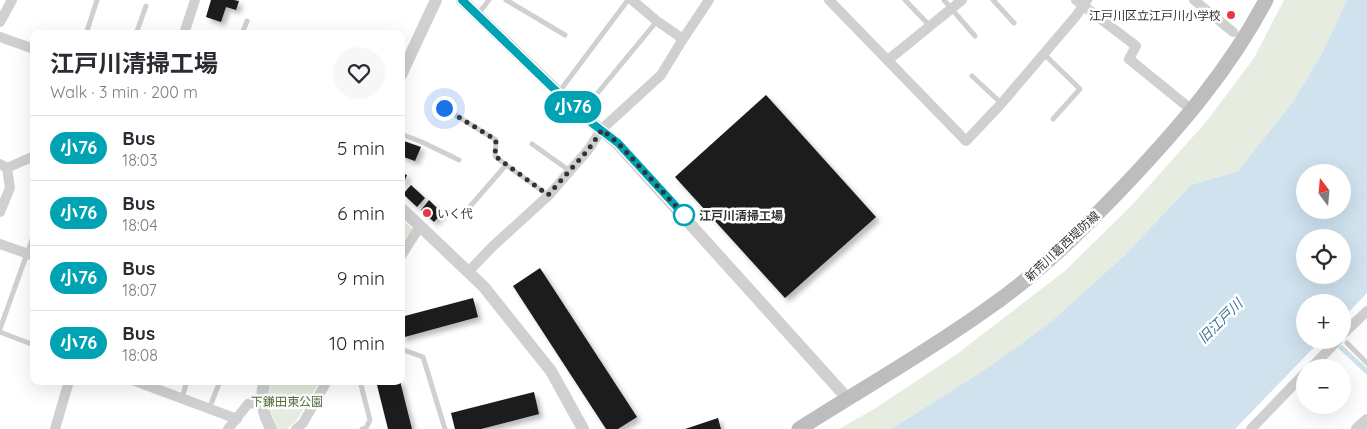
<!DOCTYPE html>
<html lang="en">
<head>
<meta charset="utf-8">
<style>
  :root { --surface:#fff; --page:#f7f7f7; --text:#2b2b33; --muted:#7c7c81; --line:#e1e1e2 }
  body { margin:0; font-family:Quicksand,"Noto Sans JP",sans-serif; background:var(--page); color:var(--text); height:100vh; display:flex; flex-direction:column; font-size:19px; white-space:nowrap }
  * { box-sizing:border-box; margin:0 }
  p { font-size:16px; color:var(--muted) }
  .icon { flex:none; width:28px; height:28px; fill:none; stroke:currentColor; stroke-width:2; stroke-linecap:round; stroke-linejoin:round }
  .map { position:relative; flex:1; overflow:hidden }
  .details { position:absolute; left:30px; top:30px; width:375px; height:355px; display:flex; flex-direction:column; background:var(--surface); border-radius:10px; box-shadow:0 5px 20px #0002 }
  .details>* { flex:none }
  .badge { padding:0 10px; border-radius:16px; font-size:18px; line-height:32px }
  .needle { width:32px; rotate:344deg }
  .controls { position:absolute; left:1296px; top:164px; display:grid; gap:10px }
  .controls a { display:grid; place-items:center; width:55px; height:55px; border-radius:50%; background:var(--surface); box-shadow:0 5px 20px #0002; font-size:25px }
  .you { position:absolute; width:25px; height:25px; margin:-12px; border:4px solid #fff; border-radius:50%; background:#1a73e8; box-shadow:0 0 0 8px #1a73e833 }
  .map>.badge { position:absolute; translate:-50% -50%; box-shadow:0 0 0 2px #fff }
  .round { display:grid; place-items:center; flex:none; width:52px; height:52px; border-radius:26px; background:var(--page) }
  .summary { display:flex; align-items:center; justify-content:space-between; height:85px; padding:0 20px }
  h1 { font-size:24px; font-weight:700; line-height:38px }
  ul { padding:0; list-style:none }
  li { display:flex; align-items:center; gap:15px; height:65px; padding:0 20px; border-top:1px solid var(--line) }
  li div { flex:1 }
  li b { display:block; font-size:19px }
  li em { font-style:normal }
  li .badge { min-width:55px; font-weight:700; text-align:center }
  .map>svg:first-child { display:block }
</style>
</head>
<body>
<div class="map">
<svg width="1367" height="429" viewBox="0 0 1367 429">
  <defs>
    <filter id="shadow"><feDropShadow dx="4" dy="4" stdDeviation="2.5" flood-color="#0004"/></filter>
  </defs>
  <rect width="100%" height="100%" fill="#fff"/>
  <g fill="#e6ecdf">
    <polygon points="1284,0 1347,0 1323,51 1293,102 1238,171 1191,185 1123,257 1092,286 1053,320 1017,347 978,374 891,429 839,429 874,409 957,354 1066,270 1132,205 1206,122 1254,58"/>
    <polygon points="401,218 412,229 401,245"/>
    <path d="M272,381H320L297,420L287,429H278C271,413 264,399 272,381Z"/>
  </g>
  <g fill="#cfe2ee" fill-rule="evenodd">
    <path d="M1347,0H1367V293L1343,318L1342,302H1305V340H1321L1235,429H891L978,374L1017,347L1053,320L1123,257L1191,185L1238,171L1293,102L1323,51ZM1305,172H1342V210H1305ZM1305,238H1342V275H1305Z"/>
    <polygon points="1342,345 1367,368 1367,375 1338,348"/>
  </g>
  <g fill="#1a1a1a" filter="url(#shadow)">
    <polygon points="211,0 234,0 239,1 236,10 226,7 221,22 206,17"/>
    <polygon points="766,95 876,217 785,298 675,177"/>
    <polygon points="401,140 421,147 415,161 401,156"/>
    <polygon points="401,173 407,175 401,190"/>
    <polygon points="411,185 425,198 417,207 403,194"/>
    <polygon points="429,200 442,213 434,222 421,210"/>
    <polygon points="540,268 637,417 618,429 606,429 513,286"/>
    <polygon points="473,298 478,317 401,338 401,317"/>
    <polygon points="376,381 400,381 412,429 388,429"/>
    <polygon points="534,392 539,414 481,429 455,429 451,413"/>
    <polygon points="718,418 721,429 685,429"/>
  </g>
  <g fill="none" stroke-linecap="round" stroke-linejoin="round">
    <g stroke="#d0d0d0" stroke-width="5">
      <polyline points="506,0 565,35"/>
      <polyline points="905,0 930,26"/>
      <polyline points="944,0 975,36"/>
      <polyline points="993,0 1014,23"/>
      <polyline points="478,14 489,0"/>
      <polyline points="86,34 97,0"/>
      <polyline points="136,34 146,6"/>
      <polyline points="242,34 247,21"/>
      <polyline points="1044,54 1080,89 1053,119"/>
      <polyline points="972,76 1001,103"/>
      <polyline points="559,92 628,0"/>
      <polyline points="444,108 496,140 495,156 506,165"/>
      <polyline points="581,113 657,21"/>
      <polyline points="401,134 422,142 459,160"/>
      <polyline points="532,144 570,171"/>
      <polyline points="467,210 506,165 548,195"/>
      <polyline points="0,329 34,234"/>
      <polyline points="0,332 34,345"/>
      <polyline points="1347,343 1367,363"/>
      <polyline points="401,349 423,357 445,429"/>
      <polyline points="360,381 370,420 366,428 362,429"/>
      <polyline points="182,398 187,381"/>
      <polyline points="209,409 220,381"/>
    </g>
    <g stroke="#d0d0d0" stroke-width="10">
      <polyline points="632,0 657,21 683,39"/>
      <polyline points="829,0 966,141 1001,104 1076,16 1087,0"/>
      <polyline points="1076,0 1136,46 1129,59 1193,111"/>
      <polyline points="1194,0 1233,32"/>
      <polyline points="0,22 12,0"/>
      <polyline points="184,34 195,0"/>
      <polyline points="0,37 34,49"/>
      <polyline points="888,60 962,0"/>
      <polyline points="0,164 7,168 10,188 0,212"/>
      <polyline points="7,168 34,156"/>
      <polyline points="0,244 34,256"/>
      <polyline points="401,256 420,226"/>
      <polyline points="469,271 492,247 549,195 588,150 602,129 661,75 683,39 709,0"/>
      <polyline points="1342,335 1367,311"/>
      <polyline points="1311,368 1338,340"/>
      <polyline points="135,381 237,419"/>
      <polyline points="55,429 69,381"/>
      <polyline points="228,429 248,404 262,402"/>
      <polyline points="296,429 303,423 327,381"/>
      <polyline points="1251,429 1305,373"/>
    </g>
    <g stroke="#d0d0d0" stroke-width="12">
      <polyline points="462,0 580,113 617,143 847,398"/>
      <polyline points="401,75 436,0"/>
      <polyline points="401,208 484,287 551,371 583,429"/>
      <path d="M265,381C259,398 263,413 271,429"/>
      <polyline points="1357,429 1367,420"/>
    </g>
    <path stroke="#bdbdbd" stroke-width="15" d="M799,429C862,389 927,352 987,309C1038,274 1082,230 1125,185C1179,128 1229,70 1266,0"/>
  </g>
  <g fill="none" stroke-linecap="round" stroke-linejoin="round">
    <g stroke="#fff" stroke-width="11">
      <polyline id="line" points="462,0 580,114 618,143 684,215"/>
    </g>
    <use href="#line" stroke="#00a3b4" stroke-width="8"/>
    <polyline stroke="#333" stroke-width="5" stroke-dasharray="0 9" points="444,108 496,140 495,156 548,195 588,150 602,130 618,143 684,215"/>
  </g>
  <g fill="#e63946" stroke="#fff" stroke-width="2">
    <circle cx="1231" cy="15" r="5"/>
    <circle cx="427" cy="213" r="5"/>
  </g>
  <circle fill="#fff" stroke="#00a3b4" stroke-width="2.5" cx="684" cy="215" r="10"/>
  <g text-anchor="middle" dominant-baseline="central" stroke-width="5" stroke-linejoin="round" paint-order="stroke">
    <g font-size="12" fill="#333" stroke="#fff" text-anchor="end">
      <text x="1221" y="15">江戸川区立江戸川小学校</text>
      <text x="437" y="213" text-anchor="start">いく代</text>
    </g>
    <g font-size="12" font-weight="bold" fill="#333" stroke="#fff" text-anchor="start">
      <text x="699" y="215">江戸川清掃工場</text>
    </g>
    <g font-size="12" fill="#333" stroke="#fff">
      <text transform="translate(1062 246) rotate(-43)">新荒川葛西堤防線</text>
    </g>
    <g font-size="12" fill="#56703f" stroke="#fff">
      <text x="287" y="401">下鎌田東公園</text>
    </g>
    <g font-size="14" font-style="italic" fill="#3f7597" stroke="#fff">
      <text transform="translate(1220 321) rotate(-45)">旧江戸川</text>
    </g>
  </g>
</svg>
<div class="controls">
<a><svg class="needle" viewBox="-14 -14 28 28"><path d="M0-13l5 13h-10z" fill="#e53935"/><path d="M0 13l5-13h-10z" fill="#7c7c81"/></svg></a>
<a><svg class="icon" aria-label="locate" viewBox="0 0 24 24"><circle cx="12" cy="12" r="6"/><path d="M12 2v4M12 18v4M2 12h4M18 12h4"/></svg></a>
<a>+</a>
<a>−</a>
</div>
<div class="you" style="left:444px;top:108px"></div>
<b class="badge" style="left:573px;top:107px;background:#00a3b4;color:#fff">小76</b>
<section class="details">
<div class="summary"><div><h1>江戸川清掃工場</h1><p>Walk · 3 min · 200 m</p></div><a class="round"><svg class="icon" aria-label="heart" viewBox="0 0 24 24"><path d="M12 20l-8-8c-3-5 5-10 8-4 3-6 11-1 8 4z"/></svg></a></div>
<ul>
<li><span class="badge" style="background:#00a3b4;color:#fff">小76</span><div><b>Bus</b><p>18:03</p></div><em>5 min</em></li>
<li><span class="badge" style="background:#00a3b4;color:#fff">小76</span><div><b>Bus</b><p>18:04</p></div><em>6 min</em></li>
<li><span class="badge" style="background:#00a3b4;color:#fff">小76</span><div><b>Bus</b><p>18:07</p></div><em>9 min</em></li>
<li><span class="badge" style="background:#00a3b4;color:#fff">小76</span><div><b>Bus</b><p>18:08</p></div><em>10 min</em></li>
</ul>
</section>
</div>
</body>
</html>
